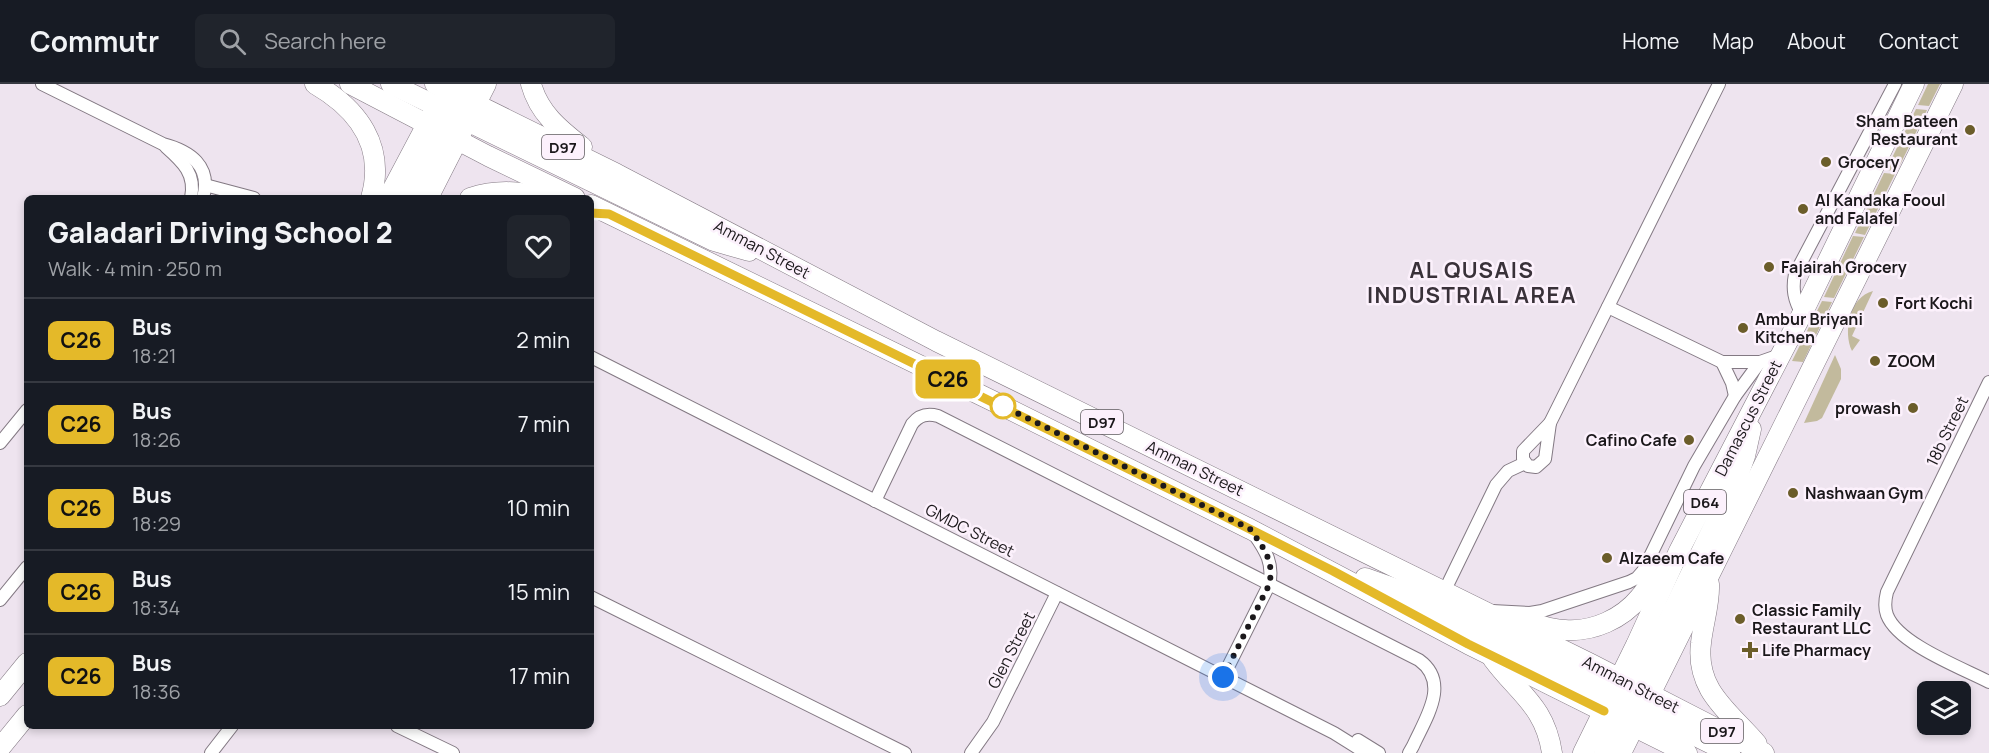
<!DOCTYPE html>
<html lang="en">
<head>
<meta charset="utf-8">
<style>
  :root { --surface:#171b24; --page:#20242c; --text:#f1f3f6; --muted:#9ea1a6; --line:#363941 }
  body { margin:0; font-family:Manrope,sans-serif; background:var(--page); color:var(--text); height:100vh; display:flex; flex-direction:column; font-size:22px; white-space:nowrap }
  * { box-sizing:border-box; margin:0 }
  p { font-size:20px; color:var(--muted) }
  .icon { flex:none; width:33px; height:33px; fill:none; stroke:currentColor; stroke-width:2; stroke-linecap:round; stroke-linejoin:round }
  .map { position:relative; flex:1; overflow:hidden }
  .details { position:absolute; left:24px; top:111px; width:570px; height:534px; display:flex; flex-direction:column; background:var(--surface); border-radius:9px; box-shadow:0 3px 9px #0003 }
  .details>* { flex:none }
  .badge { padding:0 12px; border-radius:9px; font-size:21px; line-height:39px }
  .tools { position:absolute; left:1917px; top:597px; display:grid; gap:12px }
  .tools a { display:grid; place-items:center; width:54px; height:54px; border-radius:9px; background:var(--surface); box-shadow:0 3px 9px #0003; font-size:30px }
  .you { position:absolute; width:30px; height:30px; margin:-15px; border:4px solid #fff; border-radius:50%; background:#1a73e8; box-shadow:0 0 0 9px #1a73e833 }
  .map>.badge { position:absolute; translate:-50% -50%; box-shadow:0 0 0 3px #fff }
  .round { display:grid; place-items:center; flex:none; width:63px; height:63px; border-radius:9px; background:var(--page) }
  .head { display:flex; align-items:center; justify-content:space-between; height:102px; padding:0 24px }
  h1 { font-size:28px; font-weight:800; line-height:45px }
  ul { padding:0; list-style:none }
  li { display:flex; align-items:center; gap:18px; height:84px; padding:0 24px; border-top:2px solid var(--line) }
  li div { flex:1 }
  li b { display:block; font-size:22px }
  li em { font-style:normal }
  li .badge { min-width:66px; font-weight:700; text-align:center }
  header { display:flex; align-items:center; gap:36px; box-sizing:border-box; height:84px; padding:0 30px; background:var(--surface); border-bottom:2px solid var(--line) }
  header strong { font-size:28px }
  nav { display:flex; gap:33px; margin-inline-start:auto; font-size:21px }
  .search { width:420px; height:54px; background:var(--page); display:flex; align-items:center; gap:15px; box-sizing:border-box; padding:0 21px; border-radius:9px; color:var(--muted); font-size:22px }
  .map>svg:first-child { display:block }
</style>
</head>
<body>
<header>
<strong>Commutr</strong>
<div class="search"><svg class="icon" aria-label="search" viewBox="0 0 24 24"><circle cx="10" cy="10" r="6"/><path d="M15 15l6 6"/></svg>Search here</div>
<nav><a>Home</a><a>Map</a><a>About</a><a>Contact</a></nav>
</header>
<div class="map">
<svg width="1989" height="669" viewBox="0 0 1989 669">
  <rect width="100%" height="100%" fill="#eee4ef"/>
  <g fill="#c2ba9d">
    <polygon points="1928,0 1940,0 1929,22 1918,21"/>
    <polygon points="1916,25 1927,26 1897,87 1886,86"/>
    <polygon points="1884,89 1895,90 1865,151 1855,149"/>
    <polygon points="1853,152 1864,153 1834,214 1824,213"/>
    <path d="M1873,207L1852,252L1860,256L1852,267C1843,248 1849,213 1873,207Z"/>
    <polygon points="1822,217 1832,218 1803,278 1792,277"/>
    <polygon points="1835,271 1841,285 1841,295 1822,334 1817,337 1804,339"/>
  </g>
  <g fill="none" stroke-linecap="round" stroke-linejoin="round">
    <g stroke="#837983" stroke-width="14">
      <g id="street">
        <path d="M42,0L163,60C190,67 212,82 203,114"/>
        <path d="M166,63C183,78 196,90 191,114"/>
        <polyline points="205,101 254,114"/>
        <polyline points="1608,223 1722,278 1760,278"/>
        <path d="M1802,230C1794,216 1792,205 1795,190L1895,0"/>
        <polyline points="591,273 1334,649 1366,669"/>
        <polyline points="1722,278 1732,299 1735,312"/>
        <path d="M1989,298L1887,508C1885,516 1884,523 1887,531C1898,560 1962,584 1989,598"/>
        <polyline points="1550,339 1719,0"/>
        <polygon points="1550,339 1545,375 1536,383 1528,382 1523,375 1523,367"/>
        <polyline points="0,359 27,326"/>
        <path d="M875,417L912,340C919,331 927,329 938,332L1419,576C1451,599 1425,635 1413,662L1409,669"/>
        <polyline points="1444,508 1496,401 1508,387 1525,379"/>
        <polyline points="591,513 905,669"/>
        <polyline points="0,516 27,483"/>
        <polyline points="1492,527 1530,529 1542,527 1629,498 1637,494 1643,487 1694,382 1735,312 1760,278 1780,271"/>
        <path d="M1223,593L1269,501C1274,480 1266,467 1254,450"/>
        <polyline points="397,642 453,669"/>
        <polyline points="1358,656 1379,669"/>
        <polyline points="211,669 232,642"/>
        <polyline points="971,669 993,638 1057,509"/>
      </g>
    </g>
    <g stroke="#837983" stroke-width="21">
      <g id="primary">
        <path d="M315,0C358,25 386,62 371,114"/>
        <polyline points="350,0 488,72 575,114"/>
        <polyline points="391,0 714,157 749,167"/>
        <polyline points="435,0 617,90 936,257 1591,580 1764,669"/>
        <path d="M531,0C539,29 559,45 582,63"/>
        <polyline points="388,114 433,29"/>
        <polyline points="408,114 466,0"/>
        <polyline points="428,114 486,0"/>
        <path d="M470,114C495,106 518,106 542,114"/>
        <polyline points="591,121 1001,321 1250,445 1468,560 1687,669"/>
        <polyline points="1365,494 1407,509 1730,669"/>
        <path d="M1709,500C1710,520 1703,539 1701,559C1695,607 1730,628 1757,660"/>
        <path d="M1523,538C1537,539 1550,546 1565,546C1593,548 1622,535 1640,513C1648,504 1654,492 1662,482"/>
        <path d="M1493,575C1519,610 1545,622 1552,669"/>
        <polyline points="0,612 27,579"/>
        <polyline points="0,664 27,631"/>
        <polyline points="1583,669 1636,561 1679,467 1802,230 1914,0"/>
        <polyline points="1604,669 1737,394 1745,372 1751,345"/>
        <polyline points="1621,669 1953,0"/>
      </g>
    </g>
    <use href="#street" stroke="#fff" stroke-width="12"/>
    <use href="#primary" stroke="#fff" stroke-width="20"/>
  </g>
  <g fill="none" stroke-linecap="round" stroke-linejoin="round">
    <g stroke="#fff" stroke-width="14">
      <polyline id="line" points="591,129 609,130 1208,424 1333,487 1468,560 1604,627"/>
    </g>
    <use href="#line" stroke="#e4b929" stroke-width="9"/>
    <path stroke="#1b181b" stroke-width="6" stroke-dasharray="0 10.8" d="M1003,322L1001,321L1250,445C1263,463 1275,477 1269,501L1223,593"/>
  </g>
  <g fill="#6b5d2a" stroke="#fcf1fc" stroke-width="2">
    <circle cx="1970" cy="46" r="6"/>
    <circle cx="1826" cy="78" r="6"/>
    <circle cx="1803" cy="125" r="6"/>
    <circle cx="1769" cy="183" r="6"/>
    <circle cx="1883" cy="219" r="6"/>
    <circle cx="1743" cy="244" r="6"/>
    <circle cx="1875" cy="277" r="6"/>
    <circle cx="1913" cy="324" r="6"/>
    <circle cx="1689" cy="356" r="6"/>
    <circle cx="1793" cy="409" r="6"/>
    <circle cx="1607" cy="474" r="6"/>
    <circle cx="1740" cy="535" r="6"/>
    <path d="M1747 557h6v6h6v6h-6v6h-6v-6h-6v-6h6z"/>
  </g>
  <circle fill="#fff" stroke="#e4b929" stroke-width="3" cx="1003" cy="322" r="12"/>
  <g text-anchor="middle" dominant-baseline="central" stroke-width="5" stroke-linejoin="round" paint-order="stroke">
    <g fill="#fcf1fc" stroke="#5e595e" stroke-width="1.5">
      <rect x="542" y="51" width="42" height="24" rx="4.5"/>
      <rect x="1081" y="326" width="42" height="24" rx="4.5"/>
      <rect x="1684" y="406" width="42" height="24" rx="4.5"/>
      <rect x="1701" y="635" width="42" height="24" rx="4.5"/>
    </g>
    <g font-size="15" font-weight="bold" fill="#1b181b">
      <text x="563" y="63">D97</text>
      <text x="1102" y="338">D97</text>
      <text x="1705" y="418">D64</text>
      <text x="1722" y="647">D97</text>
    </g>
    <g font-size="16" font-weight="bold" fill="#1b181b" stroke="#fcf1fc" text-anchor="start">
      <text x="1958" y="37" text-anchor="end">Sham Bateen<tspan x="1958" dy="18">Restaurant</tspan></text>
      <text x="1838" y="78">Grocery</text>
      <text x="1815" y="116">Al Kandaka Fooul<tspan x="1815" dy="18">and Falafel</tspan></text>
      <text x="1781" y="183">Fajairah Grocery</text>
      <text x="1895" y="219">Fort Kochi</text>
      <text x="1755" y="235">Ambur Briyani<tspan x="1755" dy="18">Kitchen</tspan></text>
      <text x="1887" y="277">ZOOM</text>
      <text x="1901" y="324" text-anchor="end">prowash</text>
      <text x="1677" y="356" text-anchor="end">Cafino Cafe</text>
      <text x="1805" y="409">Nashwaan Gym</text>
      <text x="1619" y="474">Alzaeem Cafe</text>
      <text x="1752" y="526">Classic Family<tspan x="1752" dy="18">Restaurant LLC</tspan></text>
      <text x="1762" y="566">Life Pharmacy</text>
    </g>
    <g font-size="16" fill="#1b181b" stroke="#fcf1fc">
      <text transform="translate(762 165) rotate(28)">Amman Street</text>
      <text transform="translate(1748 334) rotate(-63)">Damascus Street</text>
      <text transform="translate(1947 347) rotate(-64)">18b Street</text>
      <text transform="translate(1195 384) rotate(26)">Amman Street</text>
      <text transform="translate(970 446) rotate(27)">GMDC Street</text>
      <text transform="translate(1011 566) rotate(-63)">Glen Street</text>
      <text transform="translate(1631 600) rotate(27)">Amman Street</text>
    </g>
    <g font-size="22" font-weight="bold" letter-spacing="1.5" fill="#393139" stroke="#fcf1fc">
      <text x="1472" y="186">AL QUSAIS<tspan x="1472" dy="25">INDUSTRIAL AREA</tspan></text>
    </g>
  </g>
</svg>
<div class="tools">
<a><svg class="icon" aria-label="layers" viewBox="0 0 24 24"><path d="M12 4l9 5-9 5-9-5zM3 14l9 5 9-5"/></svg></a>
</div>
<div class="you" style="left:1223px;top:593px"></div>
<b class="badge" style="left:948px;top:295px;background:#e4b929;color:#111">C26</b>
<section class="details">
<div class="head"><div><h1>Galadari Driving School 2</h1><p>Walk · 4 min · 250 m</p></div><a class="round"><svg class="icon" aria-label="heart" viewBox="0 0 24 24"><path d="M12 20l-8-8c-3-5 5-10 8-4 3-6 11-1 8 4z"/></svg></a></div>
<ul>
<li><span class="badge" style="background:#e4b929;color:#111">C26</span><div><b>Bus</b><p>18:21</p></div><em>2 min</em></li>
<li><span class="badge" style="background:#e4b929;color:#111">C26</span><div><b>Bus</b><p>18:26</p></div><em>7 min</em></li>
<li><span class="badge" style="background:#e4b929;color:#111">C26</span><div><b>Bus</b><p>18:29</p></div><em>10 min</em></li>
<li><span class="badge" style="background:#e4b929;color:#111">C26</span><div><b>Bus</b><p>18:34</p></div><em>15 min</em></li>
<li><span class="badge" style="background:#e4b929;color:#111">C26</span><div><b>Bus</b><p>18:36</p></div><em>17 min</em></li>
</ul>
</section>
</div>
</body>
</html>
